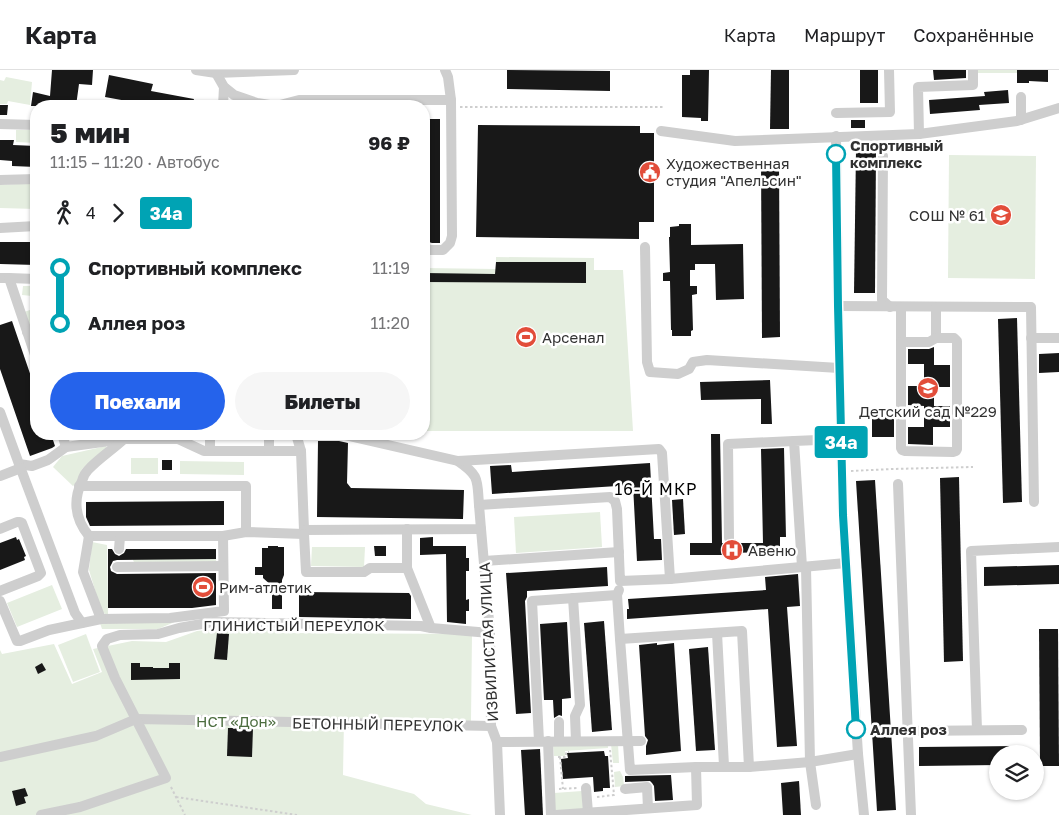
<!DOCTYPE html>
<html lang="ru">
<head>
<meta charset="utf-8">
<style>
  :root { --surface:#fff; --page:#f6f6f6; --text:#202124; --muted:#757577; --line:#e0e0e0; --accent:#2563eb }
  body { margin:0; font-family:"Golos Text",sans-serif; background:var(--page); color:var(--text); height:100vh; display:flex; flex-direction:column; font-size:19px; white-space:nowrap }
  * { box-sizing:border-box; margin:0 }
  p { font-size:16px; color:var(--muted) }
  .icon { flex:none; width:28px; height:28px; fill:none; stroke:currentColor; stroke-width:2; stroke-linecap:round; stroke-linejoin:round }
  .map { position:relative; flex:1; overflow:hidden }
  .details { position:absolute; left:30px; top:30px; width:400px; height:340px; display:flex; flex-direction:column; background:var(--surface); border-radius:20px; box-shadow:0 1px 4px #0004 }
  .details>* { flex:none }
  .badge { padding:0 10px; border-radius:4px; font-size:18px; line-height:32px }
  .tools { position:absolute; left:989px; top:675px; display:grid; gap:10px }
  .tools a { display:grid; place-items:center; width:55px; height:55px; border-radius:50%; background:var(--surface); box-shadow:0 1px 4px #0004; font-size:25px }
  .map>.badge { position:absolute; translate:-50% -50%; box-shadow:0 0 0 2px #fff }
  .legs { display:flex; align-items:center; gap:8px; height:55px; padding:0 20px; font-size:16px }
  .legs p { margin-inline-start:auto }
  .summary { display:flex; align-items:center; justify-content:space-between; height:85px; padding:0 20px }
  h1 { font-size:28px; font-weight:800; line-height:38px }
  .primary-button { display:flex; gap:10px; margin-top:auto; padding:10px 20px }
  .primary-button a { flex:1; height:58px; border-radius:30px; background:var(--accent); color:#fff; font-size:20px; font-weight:800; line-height:58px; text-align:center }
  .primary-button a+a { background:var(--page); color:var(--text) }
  ul { padding:0 20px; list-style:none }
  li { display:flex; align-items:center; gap:18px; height:55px; font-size:19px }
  li i { display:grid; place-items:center; width:8px; height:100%; margin:0 6px; background:currentColor }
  li i::after { content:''; width:12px; height:12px; margin:-6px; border:4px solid; border-radius:50%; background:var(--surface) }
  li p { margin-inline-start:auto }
  li:first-child i { background:linear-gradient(#0000 50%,currentColor 0) }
  li:last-child i { background:linear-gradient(currentColor 50%,#0000 0) }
  header { display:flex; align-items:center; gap:30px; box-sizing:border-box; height:70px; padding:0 25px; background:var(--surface); border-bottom:1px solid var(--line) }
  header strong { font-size:24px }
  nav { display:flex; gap:28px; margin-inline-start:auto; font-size:18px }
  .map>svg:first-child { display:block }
</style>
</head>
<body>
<header>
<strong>Карта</strong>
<nav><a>Карта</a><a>Маршрут</a><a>Сохранённые</a></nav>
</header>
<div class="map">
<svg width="1059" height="745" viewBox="0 0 1059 745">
  <rect width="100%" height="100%" fill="#fff"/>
  <g fill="#e5eee0">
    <polygon points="975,0 1017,0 1017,3 976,3"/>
    <polygon points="6,7 32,12 30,35 8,31 7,34 0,34 0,10 4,11"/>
    <polygon points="16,60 36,60 36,73 16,72"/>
    <polygon points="949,85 1036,86 1035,209 948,208"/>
    <polygon points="36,113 36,139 0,138 0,115"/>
    <polygon points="496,187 594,188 594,200 623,200 633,361 424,361 424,198 496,199"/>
    <polygon points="23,216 36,216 36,235 32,226 22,225"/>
    <polygon points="36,238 36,253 29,256 24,242"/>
    <polygon points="106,376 106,379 82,399 78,411 73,416 53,397 62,386"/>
    <rect x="131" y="388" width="27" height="16"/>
    <polygon points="180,391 244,392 244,405 180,404"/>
    <polygon points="600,442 602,477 516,483 514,447"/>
    <polygon points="92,472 107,475 108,545 105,544 101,540 89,500"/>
    <polygon points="312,477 365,477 364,497 311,496"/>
    <polygon points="132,479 216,479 216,492 134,492 133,490"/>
    <polygon points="52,515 62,539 17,557 7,533"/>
    <polygon points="177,551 158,559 102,559 100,553"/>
    <polygon points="237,557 289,559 292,563 472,564 471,651 344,650 343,705 414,724 426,734 472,745 0,745 0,580 2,584 54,574 72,614 102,602 93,579 132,571 166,572 197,561"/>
    <polygon points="86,564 100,602 73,612 58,575"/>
    <polygon points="553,674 608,674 608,678 565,681 565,686 554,686"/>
    <polygon points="611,674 618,674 619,693 613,693"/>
    <polygon points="620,701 623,707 624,716 615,717 614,702"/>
    <polygon points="582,721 583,740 555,742 554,723"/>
  </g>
  <g fill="#181818">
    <polygon points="52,0 93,0 92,15 79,14 76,36 31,36 33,22 50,26"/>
    <polygon points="507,0 610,1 610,21 507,19"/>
    <polygon points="690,0 709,0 708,51 701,51 701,48 682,47 682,5 690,5"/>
    <polygon points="771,0 789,0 789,59 770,59"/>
    <rect x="860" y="0" width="18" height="33"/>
    <polygon points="933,0 966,0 966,8 934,10"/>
    <polygon points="1017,0 1048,0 1048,12 1029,11 1029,13 1017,13"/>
    <polygon points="109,5 153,14 151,21 194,29 192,36 154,36 105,27"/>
    <polygon points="1008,20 1009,33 979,35 980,40 930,44 929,30 985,26 984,22"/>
    <polygon points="0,35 8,35 7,45 0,45"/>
    <polygon points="424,49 440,49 440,173 432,173 425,171 425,164 424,164"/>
    <rect x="851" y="50" width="14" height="8"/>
    <polygon points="478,55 640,56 640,63 654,63 654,152 639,152 639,169 476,167"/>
    <polygon points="0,70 14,70 13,75 36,76 36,97 12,96 12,91 0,90"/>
    <polygon points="856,80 876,80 875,223 854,223"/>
    <polygon points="761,91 779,91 780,267 762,268"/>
    <polygon points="679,154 691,154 691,175 743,174 744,229 716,230 715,194 695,194 695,200 690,200 690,216 697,216 697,224 692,225 693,260 691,261 691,266 672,266 672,260 671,260 670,211 663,211 663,203 670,202 669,167 670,167 670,157 679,156"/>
    <polygon points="0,172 36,172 36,195 0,194"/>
    <polygon points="496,192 586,192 586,213 424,212 424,203 495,204"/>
    <polygon points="1017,248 1022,432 1003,433 998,249"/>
    <polygon points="12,251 36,321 36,364 51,364 55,376 52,378 30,386 0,299 0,255"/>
    <polygon points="934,277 934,295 950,295 950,317 934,317 934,336 950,336 950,357 933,357 933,375 908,374 908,357 924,357 924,336 908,335 908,316 924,316 924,294 908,294 908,279 929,279"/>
    <polygon points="1059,283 1059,302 1039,303 1039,284"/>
    <polygon points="770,310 772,354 761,354 761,329 701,330 700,312"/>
    <rect x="872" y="345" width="22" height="22"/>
    <polygon points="711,364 720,364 722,473 729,475 734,473 763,473 761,379 784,378 786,467 780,467 780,482 725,483 725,485 690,485 690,473 712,473"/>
    <polygon points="318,371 339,371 348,373 347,413 351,418 464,420 463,449 317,447"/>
    <rect x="162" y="390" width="10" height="10"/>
    <polygon points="650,393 654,469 661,469 662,490 637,491 633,415 492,424 490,396 511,395 512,402"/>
    <polygon points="959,407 963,591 944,592 940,408"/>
    <polygon points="875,410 896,740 877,741 856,411"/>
    <polygon points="683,429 685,464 674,465 672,430"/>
    <polygon points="224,431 224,455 90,456 86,447 86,432"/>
    <polygon points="16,467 17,470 19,469 26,486 24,487 25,490 0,500 0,473"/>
    <polygon points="433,467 433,476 466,476 466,488 469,488 469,501 466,501 466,530 469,529 469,541 466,541 466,554 447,552 446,484 420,485 420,468"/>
    <polygon points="268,476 278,476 278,477 284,477 284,505 282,510 282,539 272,539 272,516 263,508 263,505 255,505 255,497 262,497 262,478 268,478"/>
    <polygon points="374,476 386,476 386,486 375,486"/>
    <polygon points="108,479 112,479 115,484 119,486 124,483 126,479 216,479 216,489 117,490 113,491 110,497 111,501 117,504 216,503 216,535 192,538 108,538"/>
    <polygon points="1059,495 1059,514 984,516 984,497"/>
    <polygon points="607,497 608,516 527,521 527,527 525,531 531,643 516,644 506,503"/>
    <polygon points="798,504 800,536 787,537 797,676 777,677 768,539 627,549 627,539 629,539 628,529 766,520 765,507"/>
    <polygon points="299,522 409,523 411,526 411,549 299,547"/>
    <polygon points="604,551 612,660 592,662 584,553"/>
    <polygon points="567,552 571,628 562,629 562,646 559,645 554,648 553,630 544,630 540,554"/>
    <polygon points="1039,559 1058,559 1059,696 1040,696"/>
    <polygon points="217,563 229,564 227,590 214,589"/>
    <polygon points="657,573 657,575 674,573 681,681 646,685 646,676 648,670 645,666 639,575"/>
    <polygon points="708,577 715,680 696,681 689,579"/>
    <polygon points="42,593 46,600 38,604 35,597"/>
    <polygon points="131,593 140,593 140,597 153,597 153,598 169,598 169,593 180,593 180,609 131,610"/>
    <polygon points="228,658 253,658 252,687 227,686"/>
    <polygon points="1019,676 1019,684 998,684 998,695 919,696 919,677"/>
    <polygon points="540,679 543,745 525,745 521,680"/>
    <polygon points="604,681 605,686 608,686 610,718 603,718 603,721 594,722 593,707 563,709 561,689 568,688 567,683"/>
    <polygon points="671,705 673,730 655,731 654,716 652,713 650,711 625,712 625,706"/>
    <polygon points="799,711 801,745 783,745 781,713"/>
    <polygon points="25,718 28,726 24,727 26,733 16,736 12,721"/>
  </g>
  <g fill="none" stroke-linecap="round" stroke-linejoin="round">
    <g stroke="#cecece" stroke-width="2" stroke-dasharray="2.5 2.5" stroke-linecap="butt">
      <polyline points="460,37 663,37"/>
      <polyline points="851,401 891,399 973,397"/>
      <polyline points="558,687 566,687 566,682 569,682"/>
      <polyline points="560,687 563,719"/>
      <polyline points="171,717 185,745"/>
      <polyline points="559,719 577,718"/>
      <polyline points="176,727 297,745"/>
      <polyline points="597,727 614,725 610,680"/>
    </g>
    <g stroke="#cecece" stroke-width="10">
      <polyline points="196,0 216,3 294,0"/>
      <polyline points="216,3 224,17 234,25 257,33 276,36 299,30 451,30"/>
      <polyline points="1021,27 1021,50"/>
      <polyline points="223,36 224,17"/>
      <polyline points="836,43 890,42 889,0"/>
      <polyline points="0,54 36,55"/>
      <polyline points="661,61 735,71 919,64 1017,51 1059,38"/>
      <polyline points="919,64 918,17 973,15 973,0"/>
      <polyline points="836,66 838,236 843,445 858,684 864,745"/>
      <polyline points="883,86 882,230 890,237"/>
      <polyline points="0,110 36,109"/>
      <polyline points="0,158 36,156"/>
      <polyline points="645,177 647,292 650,302 678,304 689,299 693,292 707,290 839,298"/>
      <polyline points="424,178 431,180 443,180 450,173 452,166 451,30 448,7 445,0"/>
      <polyline points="0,208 9,208 36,288"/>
      <polyline points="9,208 36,209"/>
      <polyline points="838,236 1031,237 1034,432"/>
      <polyline points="901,237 901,378 902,380 905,381 953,382 956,381 957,379 957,271 954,268 936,268 936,237"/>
      <polyline points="27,262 36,257"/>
      <polyline points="1031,268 1059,268"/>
      <polyline points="901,272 929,272 936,268"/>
      <polyline points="0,342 19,394 32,396 48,390 66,377"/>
      <polyline points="62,364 66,377 124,369 178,369 204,381 301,381 304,460 481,459 479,435 610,427 615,431 617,439 620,511 670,509 846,493"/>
      <polyline points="210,364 210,381"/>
      <polyline points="269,364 269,381"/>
      <polyline points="296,364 301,381"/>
      <path d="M340,364L458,391C480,406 477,410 479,435"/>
      <path d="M124,369C112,380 98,389 88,400C85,403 83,407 82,411C73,430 75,449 89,466H223L246,462L304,464V460"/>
      <polyline points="458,391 659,379 662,383 670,509"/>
      <polyline points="19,394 75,543 82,553"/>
      <polyline points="0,406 21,398"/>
      <polyline points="898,414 911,745"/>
      <polyline points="79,416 246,416 246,462"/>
      <polyline points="0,459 17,452 20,452 22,453 41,503 38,506 0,521"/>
      <polyline points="481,459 490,563 491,656 497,672 500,745"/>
      <polyline points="304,464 306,502 364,502 370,498 407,498 431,558"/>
      <polyline points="89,466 83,502 101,549 170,548 224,541 223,466"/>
      <polyline points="729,468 728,374 794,371"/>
      <polyline points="119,479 120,467"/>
      <polyline points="484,491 619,482"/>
      <polyline points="117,497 223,496"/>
      <polyline points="802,497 794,371 841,369"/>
      <polyline points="806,497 810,692 816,735"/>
      <polyline points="407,498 407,459"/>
      <polyline points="617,525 620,569 742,561 749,697"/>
      <polyline points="573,528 580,635 575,646 576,671"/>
      <polyline points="0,531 17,571 20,571 49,560 101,549"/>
      <polyline points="717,563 724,696"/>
      <polyline points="620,569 630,700 696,697 749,697 810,692 858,684"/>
      <polyline points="559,652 559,671"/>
      <polyline points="977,660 971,481 1059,477"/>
      <polyline points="907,661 1022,660"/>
      <polyline points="539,671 532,531 617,525 619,520"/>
      <polyline points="548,671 551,745"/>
      <polyline points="497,672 641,671"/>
      <polyline points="0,687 96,666 136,649 491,656"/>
      <polyline points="586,718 588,743"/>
      <polyline points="625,719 647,717 648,738"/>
      <polyline points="41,745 80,737 166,708 115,608 102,576 107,569 120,565 158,564 179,558 213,552 421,556 431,558 490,563"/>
      <polyline points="556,745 697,735 696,697"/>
    </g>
  </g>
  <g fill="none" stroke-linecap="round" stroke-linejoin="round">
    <g stroke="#fff" stroke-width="11">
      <polyline id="line-1" points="836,84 838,236 843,445 856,659"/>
    </g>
    <use href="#line-1" stroke="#00a3b4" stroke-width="8"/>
  </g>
  <defs>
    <g id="civic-disc" transform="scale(1.125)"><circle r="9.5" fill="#e24d3a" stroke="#fff"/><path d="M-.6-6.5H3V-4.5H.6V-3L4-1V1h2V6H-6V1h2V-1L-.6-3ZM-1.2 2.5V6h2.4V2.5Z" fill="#fff"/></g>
    <g id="school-disc" transform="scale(1.125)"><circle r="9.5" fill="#e24d3a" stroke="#fff"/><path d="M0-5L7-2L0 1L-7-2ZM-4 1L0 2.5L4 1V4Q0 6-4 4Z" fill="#fff"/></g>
    <g id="stadium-disc" transform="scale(1.125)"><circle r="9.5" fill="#e24d3a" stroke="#fff"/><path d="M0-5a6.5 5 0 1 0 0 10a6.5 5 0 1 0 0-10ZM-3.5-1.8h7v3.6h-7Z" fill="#fff"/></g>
    <g id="hospital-disc" transform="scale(1.125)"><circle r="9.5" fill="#e24d3a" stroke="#fff"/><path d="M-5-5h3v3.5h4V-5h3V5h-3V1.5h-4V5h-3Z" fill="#fff"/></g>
  </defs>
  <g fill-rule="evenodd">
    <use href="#civic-disc" x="650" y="102"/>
    <use href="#school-disc" x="1001" y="145"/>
    <use href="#stadium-disc" x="526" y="267"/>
    <use href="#school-disc" x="928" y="318"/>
    <use href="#hospital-disc" x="732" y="480"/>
    <use href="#stadium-disc" x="203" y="517"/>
  </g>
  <g fill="#fff" stroke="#00a3b4" stroke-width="2.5">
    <circle cx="836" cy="84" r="9"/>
    <circle cx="856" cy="659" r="9"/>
  </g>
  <g text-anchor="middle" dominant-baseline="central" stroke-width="5" stroke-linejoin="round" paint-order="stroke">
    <g font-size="15" font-weight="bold" fill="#313131" stroke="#fff" text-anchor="start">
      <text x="850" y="75">Спортивный<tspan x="850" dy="17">комплекс</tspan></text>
      <text x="870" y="659">Аллея роз</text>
    </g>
    <g font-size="15" fill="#313131" stroke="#fff" text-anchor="start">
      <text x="666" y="93">Художественная<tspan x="666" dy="17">студия "Апельсин"</tspan></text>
      <text x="985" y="145" text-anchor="end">СОШ № 61</text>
      <text x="542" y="267">Арсенал</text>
      <text x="928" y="341" text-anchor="middle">Детский сад №229</text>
      <text x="748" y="480">Авеню</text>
      <text x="219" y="517">Рим-атлетик</text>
    </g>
    <g font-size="15" fill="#313131" stroke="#fff">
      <text x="294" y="555">ГЛИНИСТЫЙ ПЕРЕУЛОК</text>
      <text transform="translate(488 572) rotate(-93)">ИЗВИЛИСТАЯ УЛИЦА</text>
      <text transform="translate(378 654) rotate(1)">БЕТОННЫЙ ПЕРЕУЛОК</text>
    </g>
    <g font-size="15" fill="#4c6d3f" stroke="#fff">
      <text x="236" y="651">НСТ «Дон»</text>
    </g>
    <g font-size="16" letter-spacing="1" fill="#000" stroke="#fff">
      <text x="656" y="419">16-Й МКР</text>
    </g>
  </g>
</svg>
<div class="tools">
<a><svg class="icon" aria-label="layers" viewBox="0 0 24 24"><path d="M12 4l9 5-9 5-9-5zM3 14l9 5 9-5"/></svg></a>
</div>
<b class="badge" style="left:841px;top:372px;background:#00a3b4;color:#fff">34а</b>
<section class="details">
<div class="summary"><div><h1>5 мин</h1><p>11:15 – 11:20 · Автобус</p></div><b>96 ₽</b></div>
<div class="legs"><svg class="icon" aria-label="walk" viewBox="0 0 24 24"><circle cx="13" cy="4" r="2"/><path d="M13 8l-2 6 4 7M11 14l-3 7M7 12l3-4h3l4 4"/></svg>4<svg class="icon" aria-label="forward" viewBox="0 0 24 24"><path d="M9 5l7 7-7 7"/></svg><b class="badge" style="background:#00a3b4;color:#fff">34а</b></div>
<ul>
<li><i style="color:#00a3b4"></i><b>Спортивный комплекс</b><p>11:19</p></li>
<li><i style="color:#00a3b4"></i><b>Аллея роз</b><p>11:20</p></li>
</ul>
<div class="primary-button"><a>Поехали</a><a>Билеты</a></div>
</section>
</div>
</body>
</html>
